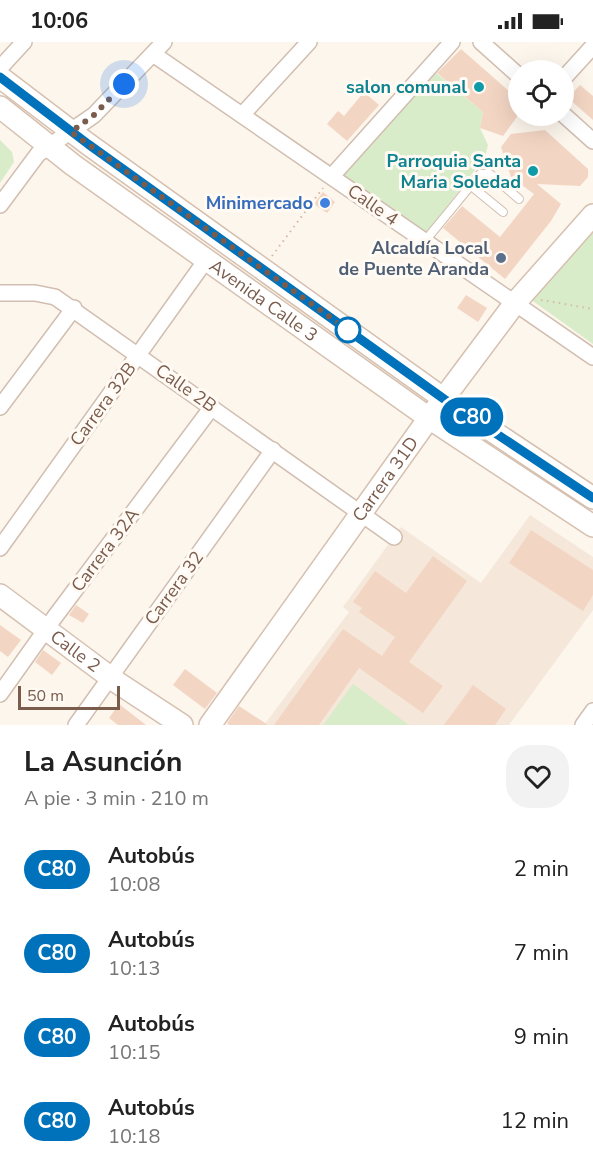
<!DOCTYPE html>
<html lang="es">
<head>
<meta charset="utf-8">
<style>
  :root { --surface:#fff; --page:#f2f2f2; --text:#222; --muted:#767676 }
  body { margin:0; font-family:"Nunito Sans",sans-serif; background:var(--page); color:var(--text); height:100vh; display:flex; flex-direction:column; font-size:22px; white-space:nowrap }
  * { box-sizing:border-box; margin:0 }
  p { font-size:20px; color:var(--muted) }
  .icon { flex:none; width:33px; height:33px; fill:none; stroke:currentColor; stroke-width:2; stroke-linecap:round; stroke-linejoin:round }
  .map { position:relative; height:683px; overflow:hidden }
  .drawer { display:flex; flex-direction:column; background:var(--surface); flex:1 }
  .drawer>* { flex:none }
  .badge { padding:0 12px; border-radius:20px; font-size:21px; line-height:39px }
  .controls { position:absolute; left:508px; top:18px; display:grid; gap:12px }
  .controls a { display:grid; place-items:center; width:66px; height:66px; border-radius:50%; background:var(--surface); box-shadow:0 6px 24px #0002; font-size:30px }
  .scale { position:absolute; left:18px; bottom:15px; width:102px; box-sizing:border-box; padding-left:6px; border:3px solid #7a5c4d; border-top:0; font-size:16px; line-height:21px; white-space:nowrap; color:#7a5c4d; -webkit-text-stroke:4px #fffaf3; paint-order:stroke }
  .you { position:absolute; width:30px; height:30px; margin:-15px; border:4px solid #fff; border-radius:50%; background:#1a73e8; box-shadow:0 0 0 9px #1a73e833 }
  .map>.badge { position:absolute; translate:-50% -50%; box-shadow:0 0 0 3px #fff }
  .round { display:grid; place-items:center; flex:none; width:63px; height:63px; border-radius:24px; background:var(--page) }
  .overview { display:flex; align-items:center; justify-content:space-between; height:102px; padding:0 24px }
  h1 { font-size:28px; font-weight:700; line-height:45px }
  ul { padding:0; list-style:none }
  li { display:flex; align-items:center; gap:18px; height:84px; padding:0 24px }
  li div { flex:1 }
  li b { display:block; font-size:22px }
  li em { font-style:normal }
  li .badge { min-width:66px; font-weight:700; text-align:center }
  .status { display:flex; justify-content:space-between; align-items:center; height:42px; padding:0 30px; background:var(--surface); direction:ltr }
  .status svg { height:16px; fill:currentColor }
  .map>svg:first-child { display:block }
</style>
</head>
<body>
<div class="status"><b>10:06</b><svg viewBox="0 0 49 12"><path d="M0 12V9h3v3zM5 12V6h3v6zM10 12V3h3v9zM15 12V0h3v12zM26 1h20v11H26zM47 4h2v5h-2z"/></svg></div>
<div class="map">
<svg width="593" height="683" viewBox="0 0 593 683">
  <rect width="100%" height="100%" fill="#fdf6ec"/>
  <polygon fill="#f5e8da" points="530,473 593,515 593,568 509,683 264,683 349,570 343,565 401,485 481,541"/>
  <g fill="#d8ecc9">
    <polygon points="436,31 483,70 480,86 488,103 485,115 425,193 339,135"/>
    <polygon points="0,98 12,110 14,120 0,141"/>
    <polygon points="593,190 593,302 530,257"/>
    <polygon points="353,642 409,683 323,683"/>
  </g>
  <g fill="#f3d5c3">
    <polygon points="461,7 519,58 519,72 503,94 480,86 483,70 437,31"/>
    <polygon points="580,43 593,54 593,78 568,56"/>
    <polygon points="364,50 379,63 347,99 327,82 338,69 344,74"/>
    <polygon points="545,88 588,127 588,135 580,144 537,142 561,162 551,179 505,237 443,186 462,164 500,195 534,152 511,135 501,105 511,92"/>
    <polygon points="323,150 335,160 327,171 314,162"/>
    <polygon points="466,253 487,266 478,280 457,266"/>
    <polygon points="531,488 593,528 593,553 583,569 509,521"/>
    <polygon points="433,514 467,539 409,620 443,644 423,671 359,626 319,683 274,683 343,587 382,614 395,595 359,570 362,566 353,560 375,529 406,551"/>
    <polygon points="76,563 89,572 83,581 69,573"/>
    <polygon points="0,583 21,598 8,615 0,609"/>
    <polygon points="43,608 61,621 52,633 35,620"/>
    <polygon points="185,627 217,651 205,667 173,643"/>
    <polygon points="473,643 506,667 495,683 444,683"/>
    <polygon points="119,662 146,683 118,683 109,676"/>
    <polygon points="239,664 268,683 229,683 227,681"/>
  </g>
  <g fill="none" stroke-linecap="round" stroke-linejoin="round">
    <g stroke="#d1beb0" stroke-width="10">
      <g id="lane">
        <polyline points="470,143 503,170"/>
        <polyline points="425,199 480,132 490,132 519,157"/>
      </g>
    </g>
    <g stroke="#d1beb0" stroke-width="18">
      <g id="street">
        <polyline points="481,0 519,34"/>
        <polyline points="153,12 593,315"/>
        <polyline points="0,26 24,0"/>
        <polyline points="564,36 593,4"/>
        <polyline points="242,73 309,0"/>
        <polyline points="564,73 593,99"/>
        <polyline points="332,134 452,0"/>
        <polyline points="0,163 38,112 94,73 164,0"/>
        <polyline points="0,251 35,251 55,255 394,495"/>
        <polyline points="0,365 74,266"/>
        <polyline points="0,506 206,218"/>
        <polyline points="0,652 54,576 212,365"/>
        <polyline points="76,683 273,408"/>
        <polyline points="583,683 593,669"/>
      </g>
    </g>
    <g stroke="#d6c0b0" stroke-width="24">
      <g id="secondary">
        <polyline points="0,35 88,102 444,357 593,456"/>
        <path id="s1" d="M0,65L73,123L429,376L593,484"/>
        <path id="s2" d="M0,553L118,641L182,683"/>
        <path id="s3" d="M210,683L429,376L515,261L593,173"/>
      </g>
    </g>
    <g stroke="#d9b8a5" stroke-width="2" stroke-dasharray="1.5 4.5" stroke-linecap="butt">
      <polyline points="272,214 323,146"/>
      <polyline points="541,258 593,267"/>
    </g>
    <use href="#lane" stroke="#fff" stroke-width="8"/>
    <use href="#street" stroke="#fff" stroke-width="15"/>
    <use href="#secondary" stroke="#fff" stroke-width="21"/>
  </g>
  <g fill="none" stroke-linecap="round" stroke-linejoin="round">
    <g stroke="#fff" stroke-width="14">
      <polyline id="line" points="0,35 88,102 444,357 593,456"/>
    </g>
    <use href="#line" stroke="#0072bc" stroke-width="9"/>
    <polyline stroke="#7a5c4d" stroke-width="6" stroke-dasharray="0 10.8" points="124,42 94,73 71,90 355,293 348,288"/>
  </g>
  <g fill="#0f9aa8" stroke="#fffaf3" stroke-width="2">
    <circle cx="479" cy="45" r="6"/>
    <circle cx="533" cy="129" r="6"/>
  </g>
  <circle fill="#3f7fe0" stroke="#fffaf3" stroke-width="2" cx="325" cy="161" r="6"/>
  <circle fill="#5c6f8a" stroke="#fffaf3" stroke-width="2" cx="501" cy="216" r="6"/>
  <circle fill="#fff" stroke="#0072bc" stroke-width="3" cx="348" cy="288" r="12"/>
  <g text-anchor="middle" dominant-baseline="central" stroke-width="6" stroke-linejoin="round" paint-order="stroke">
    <g font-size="18" font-weight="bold" fill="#0d838f" stroke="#fffaf3" text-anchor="end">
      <text x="467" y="45">salon comunal</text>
      <text x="521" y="119">Parroquia Santa<tspan x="521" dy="21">Maria Soledad</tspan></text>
    </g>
    <g font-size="18" font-weight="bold" fill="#366cbe" stroke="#fffaf3" text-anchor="end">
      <text x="313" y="161">Minimercado</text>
    </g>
    <g font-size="18" fill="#7a5c4d" stroke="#fffaf3">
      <text transform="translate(373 163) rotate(35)">Calle 4</text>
      <text stroke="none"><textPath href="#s1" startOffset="327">Avenida Calle 3</textPath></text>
      <text transform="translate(186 346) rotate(35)">Calle 2B</text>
      <text transform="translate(103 362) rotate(-54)">Carrera 32B</text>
      <text stroke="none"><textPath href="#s3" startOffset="302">Carrera 31D</textPath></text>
      <text transform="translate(105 508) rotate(-53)">Carrera 32A</text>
      <text transform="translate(174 546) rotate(-54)">Carrera 32</text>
      <text stroke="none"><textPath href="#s2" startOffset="94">Calle 2</textPath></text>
    </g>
    <g font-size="18" font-weight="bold" fill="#4e5e75" stroke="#fffaf3" text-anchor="end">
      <text x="489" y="206">Alcaldía Local<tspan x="489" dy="21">de Puente Aranda</tspan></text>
    </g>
  </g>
</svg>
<div class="controls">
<a><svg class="icon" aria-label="locate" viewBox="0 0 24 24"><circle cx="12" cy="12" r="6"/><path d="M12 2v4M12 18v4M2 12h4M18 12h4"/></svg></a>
</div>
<div class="scale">50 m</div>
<div class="you" style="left:124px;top:42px"></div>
<b class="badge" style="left:472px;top:375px;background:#0072bc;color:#fff">C80</b>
</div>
<section class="drawer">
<div class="overview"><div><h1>La Asunción</h1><p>A pie · 3 min · 210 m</p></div><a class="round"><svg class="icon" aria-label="heart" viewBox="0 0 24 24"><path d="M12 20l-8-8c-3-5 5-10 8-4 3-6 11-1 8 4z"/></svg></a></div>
<ul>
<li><span class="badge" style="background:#0072bc;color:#fff">C80</span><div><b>Autobús</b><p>10:08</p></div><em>2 min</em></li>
<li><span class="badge" style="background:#0072bc;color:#fff">C80</span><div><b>Autobús</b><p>10:13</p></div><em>7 min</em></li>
<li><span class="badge" style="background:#0072bc;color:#fff">C80</span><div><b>Autobús</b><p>10:15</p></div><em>9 min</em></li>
<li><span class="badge" style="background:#0072bc;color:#fff">C80</span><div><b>Autobús</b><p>10:18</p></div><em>12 min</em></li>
</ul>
</section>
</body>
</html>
